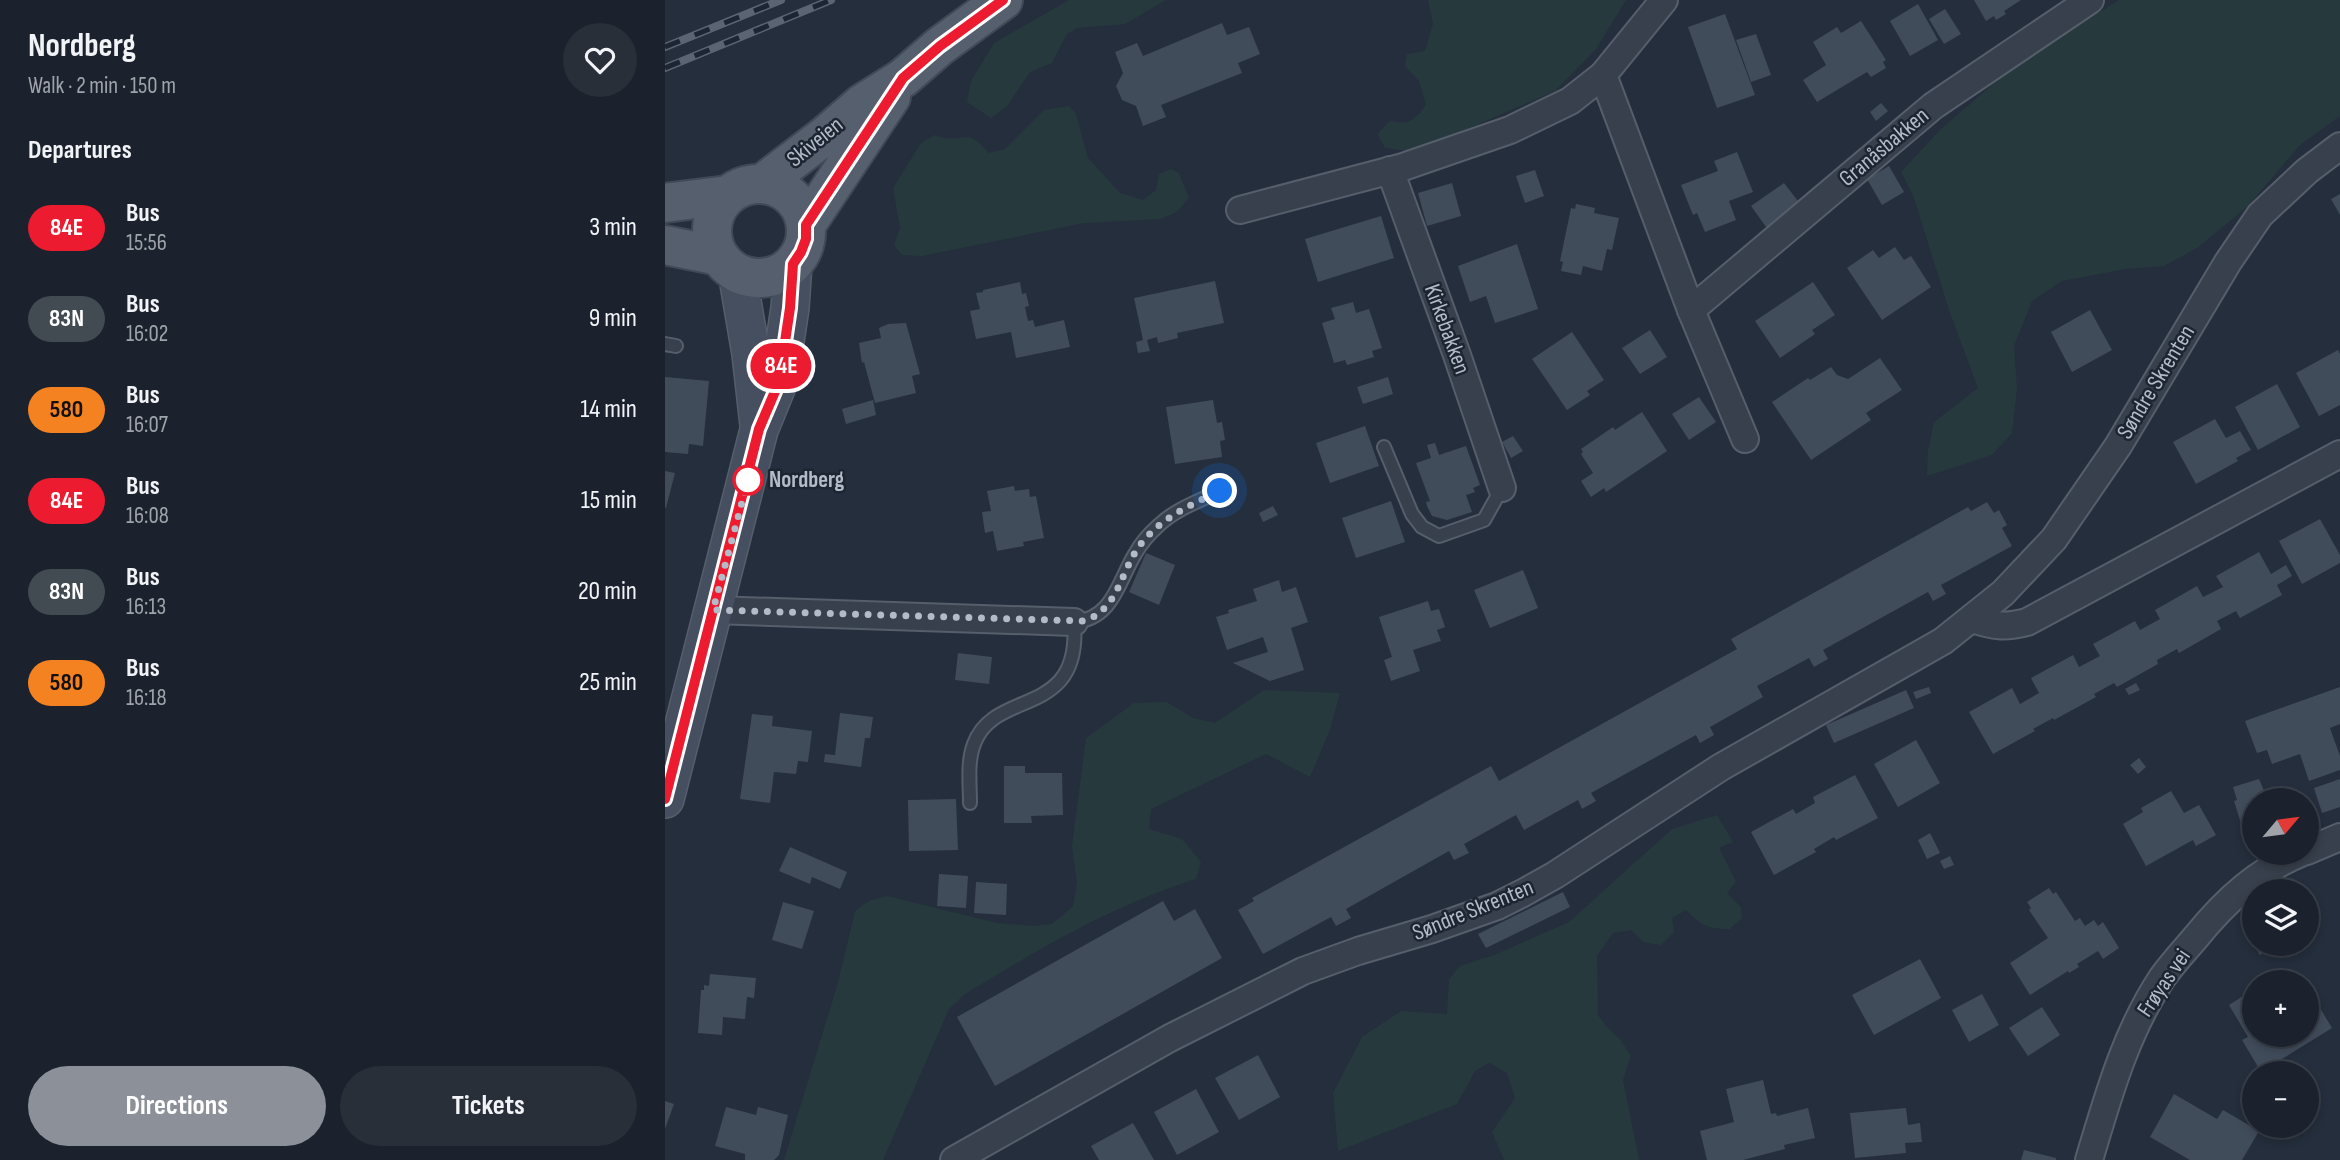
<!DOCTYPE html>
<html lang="en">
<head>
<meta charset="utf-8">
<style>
  :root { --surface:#1b222d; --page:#282f39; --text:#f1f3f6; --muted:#a0a4aa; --line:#393f49; --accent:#8c9099 }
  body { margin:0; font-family:"Sofia Sans Condensed",sans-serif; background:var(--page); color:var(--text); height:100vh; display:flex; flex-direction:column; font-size:26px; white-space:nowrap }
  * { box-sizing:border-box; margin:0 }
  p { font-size:23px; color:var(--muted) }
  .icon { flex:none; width:38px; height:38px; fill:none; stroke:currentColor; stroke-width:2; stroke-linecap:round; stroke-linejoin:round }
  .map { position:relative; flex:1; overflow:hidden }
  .drawer { display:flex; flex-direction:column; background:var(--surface); width:665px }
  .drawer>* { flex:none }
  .badge { padding:0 14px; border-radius:23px; font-size:24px; line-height:46px }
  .needle { width:46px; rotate:61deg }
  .buttons { position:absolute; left:1577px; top:788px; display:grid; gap:14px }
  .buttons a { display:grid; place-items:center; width:77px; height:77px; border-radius:50%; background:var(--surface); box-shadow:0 4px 10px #0003,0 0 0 2px var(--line); font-size:35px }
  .you { position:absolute; width:35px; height:35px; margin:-18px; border:5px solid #fff; border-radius:50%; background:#1a73e8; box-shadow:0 0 0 10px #1a73e833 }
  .map>.badge { position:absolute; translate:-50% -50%; box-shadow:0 0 0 4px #fff }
  h2 { padding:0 28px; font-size:26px; line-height:63px }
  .round { display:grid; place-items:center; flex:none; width:74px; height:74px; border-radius:37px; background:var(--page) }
  .overview { display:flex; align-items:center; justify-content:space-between; height:119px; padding:0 28px }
  h1 { font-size:33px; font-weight:700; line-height:52px }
  .action { display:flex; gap:14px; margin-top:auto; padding:14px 28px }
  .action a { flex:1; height:80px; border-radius:42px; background:var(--accent); color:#fff; font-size:28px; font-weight:700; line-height:80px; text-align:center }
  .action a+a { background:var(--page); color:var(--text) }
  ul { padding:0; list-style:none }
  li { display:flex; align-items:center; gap:21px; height:91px; padding:0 28px }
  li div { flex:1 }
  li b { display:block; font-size:26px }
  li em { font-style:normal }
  li .badge { min-width:77px; font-weight:700; text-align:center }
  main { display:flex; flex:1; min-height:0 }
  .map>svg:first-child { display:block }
</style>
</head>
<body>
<main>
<section class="drawer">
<div class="overview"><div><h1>Nordberg</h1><p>Walk · 2 min · 150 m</p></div><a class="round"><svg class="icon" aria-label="heart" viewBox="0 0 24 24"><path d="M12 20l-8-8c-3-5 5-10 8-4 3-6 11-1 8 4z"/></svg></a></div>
<h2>Departures</h2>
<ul>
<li><span class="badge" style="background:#ed1b2f;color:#fff">84E</span><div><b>Bus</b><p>15:56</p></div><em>3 min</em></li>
<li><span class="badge" style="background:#424a52;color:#fff">83N</span><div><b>Bus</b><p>16:02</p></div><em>9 min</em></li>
<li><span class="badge" style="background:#f58220;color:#111">580</span><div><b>Bus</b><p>16:07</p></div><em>14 min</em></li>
<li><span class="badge" style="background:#ed1b2f;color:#fff">84E</span><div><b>Bus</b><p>16:08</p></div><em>15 min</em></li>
<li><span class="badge" style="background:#424a52;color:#fff">83N</span><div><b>Bus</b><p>16:13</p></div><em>20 min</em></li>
<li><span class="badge" style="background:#f58220;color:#111">580</span><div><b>Bus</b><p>16:18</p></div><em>25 min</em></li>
</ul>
<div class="action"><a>Directions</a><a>Tickets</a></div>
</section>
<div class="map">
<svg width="1675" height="1160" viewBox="0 0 1675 1160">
  <rect width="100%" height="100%" fill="#242e3c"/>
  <g fill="#263a3d">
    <polygon points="404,0 501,0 460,24 412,28 402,34 387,63 365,72 342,106 326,118 302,102 306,81 329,43"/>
    <path d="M763,0H961L931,49L890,91L772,142L742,151L720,148L712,134L725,121C746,125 749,120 761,105L754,81L740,66L742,54L760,51L768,24Z"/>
    <polygon points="1454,0 1675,0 1675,116 1635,145 1582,207 1532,248 1499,266 1460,269 1397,281 1367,301 1349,346 1352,389 1347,433 1327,455 1262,476 1263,451 1269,422 1313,388 1284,310 1248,195 1236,172 1276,129 1349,66"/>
    <path d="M404,106L411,114L423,158L455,193L478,200L491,190L494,174L506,169L514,173L524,198L512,212L495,219L419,223L257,256L237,255L229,245L235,228L228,188L256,143L270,135C294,146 303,124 323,153L340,149L379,110Z"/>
    <path d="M599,690L675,693L665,730L645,777L601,754L486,809L484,829L517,839L536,862L531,879C448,905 374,949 300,994L284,1009L218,1160H119L172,986L190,912C200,901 209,899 222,896L332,923L370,926L387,924L397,916L408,906L412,883L407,846L421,738L469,703L502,702L528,718L550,723Z"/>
    <path d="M1052,815L1068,842L1054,848L1071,882L1062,893L1076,907L1077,918L1065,929C1042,929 1037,926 1021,910L1007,918L1009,932L996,945L978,942L966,930L948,933L932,956L933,1015L941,1026L955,1039L966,1056L958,1080L974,1160H839L827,1132L850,1098L842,1073L824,1063L810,1071L792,1104L673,1151L668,1093L697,1037L736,1011L782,1014L784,979L795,966L829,955L904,922L1007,829Z"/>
  </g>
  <g fill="#414c5b">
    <polygon points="1309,0 1356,0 1339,11 1341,14 1331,20 1329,16 1321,21"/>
    <polygon points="1253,4 1273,40 1245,56 1225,21"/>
    <polygon points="1280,9 1296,34 1279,44 1264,19"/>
    <polygon points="1060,14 1090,95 1052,108 1023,27"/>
    <polygon points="1196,21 1221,60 1218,62 1221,68 1206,77 1202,72 1152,102 1138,80 1161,65 1148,42 1172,27 1176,33"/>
    <polygon points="557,23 562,35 584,27 595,54 573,63 577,73 496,105 501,117 478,126 471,106 457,100 451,86 458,73 450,52 472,43 478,56"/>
    <polygon points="1091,34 1106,75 1086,82 1071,40"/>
    <polygon points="1216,103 1223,111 1211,121 1205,112"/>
    <polygon points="1072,152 1088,192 1064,201 1071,220 1040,232 1032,213 1028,215 1016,185 1053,171 1049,161"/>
    <polygon points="1224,166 1239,192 1217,205 1202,179"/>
    <polygon points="870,170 879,196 860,203 851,176"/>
    <polygon points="787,183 796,216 762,226 753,193"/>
    <polygon points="1119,183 1136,205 1104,231 1086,206"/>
    <polygon points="1675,194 1675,215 1666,199"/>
    <polygon points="911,204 930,208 929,213 954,218 947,250 942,249 937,271 918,266 916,275 896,271 898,262 895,261 906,208 910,209"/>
    <polygon points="716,216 729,258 653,282 640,239"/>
    <polygon points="852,244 873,309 830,323 821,296 805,302 793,266"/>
    <polygon points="1230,247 1239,260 1246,256 1266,287 1217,320 1182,268 1208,250 1214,258"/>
    <polygon points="550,281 559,323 512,333 513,338 493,343 492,337 482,340 485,351 473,353 471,342 478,340 469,298"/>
    <polygon points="355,282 357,294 361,293 364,306 360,307 363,321 368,320 370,327 399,320 405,347 351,358 346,332 311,339 305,311 315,309 311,293 318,292 318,290"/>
    <polygon points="1148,282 1170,315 1147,330 1150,334 1115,358 1090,321"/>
    <polygon points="688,302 691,313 704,309 717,348 707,351 709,357 682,365 680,360 669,363 657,323 670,319 666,308"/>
    <polygon points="1425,310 1447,350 1407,372 1386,332"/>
    <polygon points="241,323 255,374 247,376 251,393 210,403 199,362 197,363 194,343 216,338 214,328 223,324"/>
    <polygon points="985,330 1002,357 975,374 957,348"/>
    <polygon points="907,332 939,380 922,391 925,395 902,410 867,359"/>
    <polygon points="1673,350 1675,354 1675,405 1654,416 1631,373"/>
    <polygon points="1215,358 1237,390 1201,413 1206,420 1146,460 1107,402 1143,378 1145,380 1166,367 1172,375 1183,379"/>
    <polygon points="0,377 44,381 38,446 24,444 23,454 0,452"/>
    <polygon points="723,377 728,394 698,404 692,387"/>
    <polygon points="1612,384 1635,427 1593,450 1570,407"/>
    <polygon points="1034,397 1051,422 1024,440 1007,414"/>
    <polygon points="208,400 211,415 181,424 177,409"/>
    <polygon points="548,400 552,423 557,422 560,440 555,441 557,457 510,464 501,407"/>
    <polygon points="977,412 1002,451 941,492 939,488 926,497 916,481 928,473 916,454 918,452 916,449 948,427 950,430"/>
    <polygon points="1550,419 1561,438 1575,431 1586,450 1571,458 1573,461 1531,484 1508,442"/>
    <polygon points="700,426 714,466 665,483 651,443"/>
    <polygon points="848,436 858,451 846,458 837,442"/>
    <polygon points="770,443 774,455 801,446 815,485 808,488 810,492 801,495 807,512 782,520 767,516 762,506 761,502 765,501 751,463 766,458 762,445"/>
    <polygon points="0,471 10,473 1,508 0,508"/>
    <polygon points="349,486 350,491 364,489 365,497 371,496 379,538 358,542 359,546 332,551 328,531 320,533 317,512 326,511 322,491"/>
    <polygon points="726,501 740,542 691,558 677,518"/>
    <polygon points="1322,502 1329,513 1334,510 1342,525 1337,528 1347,546 1276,585 1281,594 1268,601 1263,592 1158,650 1163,659 1149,667 1144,658 1092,686 1098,697 1045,727 1049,735 1035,743 1031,735 926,793 931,801 917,809 913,800 859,830 851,815 799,844 804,853 789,860 784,851 681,909 686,918 671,926 666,917 598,954 573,910 589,901 587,898 826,766 834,781 1072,649 1066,639 1303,507 1306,511"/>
    <polygon points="608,506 613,515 598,522 594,513"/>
    <polygon points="1655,519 1675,555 1675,563 1637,584 1614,541"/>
    <polygon points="1594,552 1606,574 1621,565 1627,576 1612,585 1617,595 1575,618 1571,611 1552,621 1556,629 1514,653 1512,649 1492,660 1493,664 1452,687 1449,683 1429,694 1431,697 1389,720 1388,718 1368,729 1370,731 1328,754 1304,712 1347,688 1355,704 1374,693 1366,678 1408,655 1414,667 1435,656 1428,644 1470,621 1475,630 1495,619 1490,610 1532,586 1538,597 1558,587 1551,576"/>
    <polygon points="481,553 510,565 494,605 464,592"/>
    <polygon points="858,570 873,608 825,628 809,590"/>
    <polygon points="614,580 617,592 631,587 643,622 626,628 639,670 605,681 568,663 603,652 598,637 562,650 551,617 564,613 563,610 592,601 588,589"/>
    <polygon points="763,601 766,611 774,609 780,627 772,630 776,641 748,650 755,671 726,681 719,660 727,657 714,617"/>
    <polygon points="293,653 327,657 324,684 290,680"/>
    <polygon points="1471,683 1475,690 1464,695 1460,689"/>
    <polygon points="1264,687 1266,693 1251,699 1248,692"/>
    <polygon points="1675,687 1675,724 1665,728 1675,756 1675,770 1644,781 1635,754 1607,764 1602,750 1592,753 1580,721"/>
    <polygon points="1241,690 1249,708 1169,743 1161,725"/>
    <polygon points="175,713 208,717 205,738 200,738 196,767 159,762 160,754 170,755"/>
    <polygon points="87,714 108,716 107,726 147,731 143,762 133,761 131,774 109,772 105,803 75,799"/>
    <polygon points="1251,740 1275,783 1233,807 1209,764"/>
    <polygon points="1474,758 1481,767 1473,774 1465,765"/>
    <polygon points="339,766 360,766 360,773 397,773 398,815 366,816 367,823 339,823"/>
    <polygon points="1190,775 1213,818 1171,840 1169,837 1149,849 1151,852 1109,875 1086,832 1128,809 1131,814 1150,803 1148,797"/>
    <polygon points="1594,779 1603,800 1589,800 1589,833 1580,836 1569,801 1572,800 1568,787"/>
    <polygon points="1675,779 1675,807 1657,813 1649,788"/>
    <polygon points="1506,791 1519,813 1534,805 1551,835 1531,846 1528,840 1481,866 1458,824 1478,812 1476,808"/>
    <polygon points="291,799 293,850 244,851 243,800"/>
    <polygon points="1265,833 1275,853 1262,859 1253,840"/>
    <polygon points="125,847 182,872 175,889 147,877 145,884 114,871"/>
    <polygon points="1285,856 1289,865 1279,869 1275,861"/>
    <polygon points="274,874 303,876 301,908 272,906"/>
    <polygon points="311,882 342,884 341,915 309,913"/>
    <polygon points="1384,888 1388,894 1391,892 1410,921 1415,918 1420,926 1429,920 1433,926 1438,922 1454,948 1438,959 1433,951 1412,964 1414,967 1404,973 1403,971 1365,995 1345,963 1383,938 1364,910 1366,908 1362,902"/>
    <polygon points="898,892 905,907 821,948 813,934"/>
    <polygon points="498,901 509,921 530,909 557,958 330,1086 292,1017"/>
    <polygon points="118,902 149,911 137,949 107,940"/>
    <polygon points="1589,917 1589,943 1613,943 1595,955 1576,925"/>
    <polygon points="1255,959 1276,998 1209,1035 1187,995"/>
    <polygon points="45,974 91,978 89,998 82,997 80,1019 58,1017 57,1035 33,1033 36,990 39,990 39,985 44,986"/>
    <polygon points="1589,989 1589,1034 1642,1034 1642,1002 1649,998 1667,1028 1596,1072 1577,1040 1583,1037 1564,1005"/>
    <polygon points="1317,994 1334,1025 1304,1042 1287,1010"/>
    <polygon points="1377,1007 1395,1035 1363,1056 1344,1028"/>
    <polygon points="593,1055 615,1097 574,1120 550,1078"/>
    <polygon points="1098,1080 1106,1114 1111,1113 1112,1116 1143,1108 1150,1138 1119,1145 1120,1149 1078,1160 1042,1160 1035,1131 1069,1122 1061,1089"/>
    <polygon points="531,1089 554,1132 512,1155 489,1112"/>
    <polygon points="1509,1094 1552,1119 1558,1110 1594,1131 1577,1160 1525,1160 1485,1137"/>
    <polygon points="0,1101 9,1104 0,1129"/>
    <polygon points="61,1107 91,1115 93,1107 123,1115 114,1155 109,1160 80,1160 80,1154 50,1146"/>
    <polygon points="1241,1108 1243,1125 1255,1123 1257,1142 1240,1143 1241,1153 1190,1158 1185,1113"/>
    <polygon points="468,1123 489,1160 434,1160 426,1146"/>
    <polygon points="1359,1150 1391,1158 1391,1160 1356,1160"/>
  </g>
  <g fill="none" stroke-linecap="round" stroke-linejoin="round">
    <g stroke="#565e6b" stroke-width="16">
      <g id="service">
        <polyline points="0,344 11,346"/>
        <polyline points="719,447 747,514 757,527 774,536 819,520 837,488"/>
        <path d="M305,803C305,784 302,762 309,744C330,687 417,720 409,622C448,619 453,582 470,554C476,543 485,533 494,525C511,509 534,501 555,491"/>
      </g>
    </g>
    <g stroke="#565e6b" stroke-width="30">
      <g id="minor">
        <polyline points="938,75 1026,310 1080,439"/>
        <polyline points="725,170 792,355 837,488"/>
        <polyline points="575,210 738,167 845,130 905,101 938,75 999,0"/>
        <polyline points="1026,310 1268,106 1425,0"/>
        <polyline points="48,610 409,622"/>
        <path d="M1307,619C1329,626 1339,628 1362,622L1675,454"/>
        <polyline points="1642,851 1675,837"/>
        <polyline points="289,1160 505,1038 638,971 693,951 767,929 832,906 858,893 890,875 1056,767 1278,641 1338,593 1389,539 1453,446 1563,262 1595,215 1642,171 1675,146"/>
        <path d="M1424,1160C1443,1097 1460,1034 1497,978C1507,964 1520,950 1531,937C1561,900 1594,870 1638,852"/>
      </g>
    </g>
    <g stroke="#565e6b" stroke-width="40">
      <g id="secondary">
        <polyline points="72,272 86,354 94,425"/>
        <polyline points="0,799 94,430 114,381 125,308 128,264"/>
      </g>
    </g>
    <g stroke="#414956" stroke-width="42">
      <g id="primary">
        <polyline points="97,184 161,135 198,103 238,78 275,46 338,0"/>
        <circle cx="94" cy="231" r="47"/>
        <polyline points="0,203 63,195"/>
        <polyline points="141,225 226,97"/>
        <polyline points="0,245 54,256"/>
      </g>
    </g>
    <use href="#service" stroke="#38404d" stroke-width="12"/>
    <use href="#minor" stroke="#38404d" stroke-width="26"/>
    <use href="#secondary" stroke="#464f5f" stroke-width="37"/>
    <use href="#primary" stroke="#565f6d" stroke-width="38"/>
    <g stroke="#5a6473" stroke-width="8">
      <g id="rail">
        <polyline points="0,47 116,0"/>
        <polyline points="0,68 166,0"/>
      </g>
    </g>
    <use href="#rail" stroke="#1d2532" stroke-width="5" stroke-dasharray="16" stroke-linecap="butt"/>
  </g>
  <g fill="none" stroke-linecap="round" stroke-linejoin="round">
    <g stroke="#fff" stroke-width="16">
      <polyline id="line" points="0,799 94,429 114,382 125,308 128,264 136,252 141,239 141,225 238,78 275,46 338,0"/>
    </g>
    <use href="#line" stroke="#ed1b2f" stroke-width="10"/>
    <path stroke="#b4bbc8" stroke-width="7" stroke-dasharray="0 12.6" d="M83,480L48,610L419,621C454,609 455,572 475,545C496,518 525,505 555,491"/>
  </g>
  <circle fill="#fff" stroke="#ed1b2f" stroke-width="3.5" cx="83" cy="480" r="14"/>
  <g text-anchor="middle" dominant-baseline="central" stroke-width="5" stroke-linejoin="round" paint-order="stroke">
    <g font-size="23" fill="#b4bbc8" stroke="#1d2532">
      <text transform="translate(150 142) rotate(-39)">Skiveien</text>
      <text transform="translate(1219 147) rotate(-40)">Granåsbakken</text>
      <text transform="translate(782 329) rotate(70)">Kirkebakken</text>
      <text transform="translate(1491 382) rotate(-59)">Søndre Skrenten</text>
      <text transform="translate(808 910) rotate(-22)">Søndre Skrenten</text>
      <text transform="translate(1499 983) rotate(-56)">Frøyas vei</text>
    </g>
    <g font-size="23" font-weight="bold" fill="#b4bbc8" stroke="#1d2532" text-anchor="start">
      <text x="104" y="480">Nordberg</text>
    </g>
  </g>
</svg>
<div class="buttons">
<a><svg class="needle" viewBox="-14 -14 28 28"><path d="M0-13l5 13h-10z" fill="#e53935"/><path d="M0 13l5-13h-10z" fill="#a0a4aa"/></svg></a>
<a><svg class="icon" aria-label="layers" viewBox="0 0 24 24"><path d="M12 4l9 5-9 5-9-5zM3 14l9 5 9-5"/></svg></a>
<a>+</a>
<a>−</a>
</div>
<div class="you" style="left:555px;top:491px"></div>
<b class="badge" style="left:116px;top:366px;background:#ed1b2f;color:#fff">84E</b>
</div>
</main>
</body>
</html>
